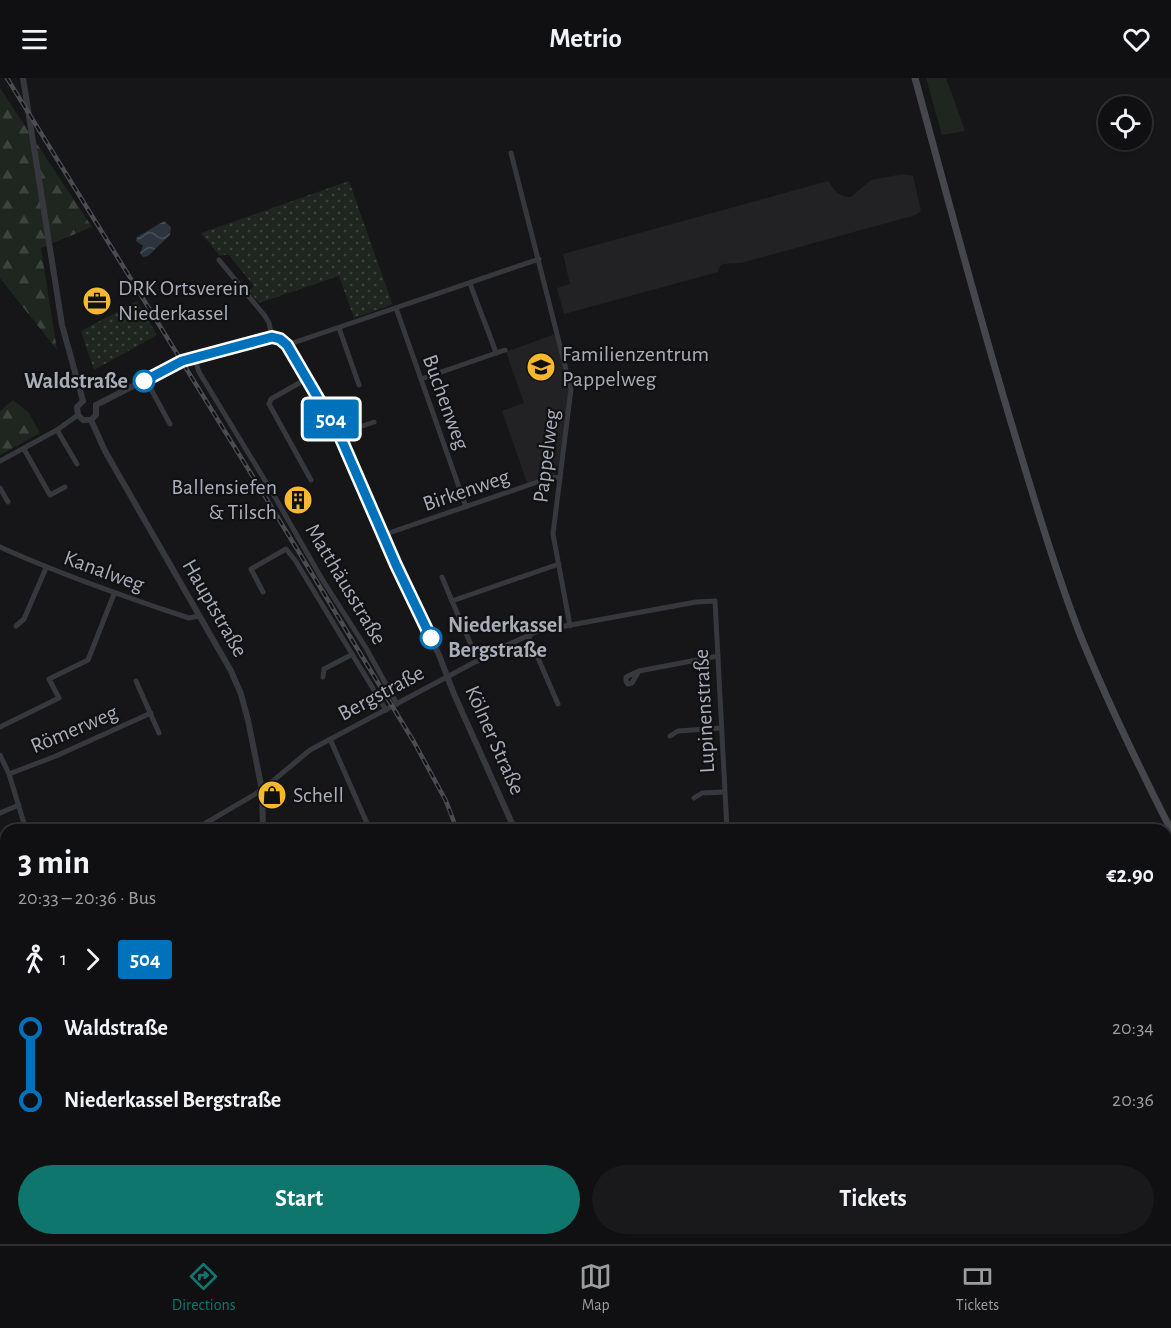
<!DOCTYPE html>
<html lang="en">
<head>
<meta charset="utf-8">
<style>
  :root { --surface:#101012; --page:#19191b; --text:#f1f3f6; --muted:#9c9d9f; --line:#303032; --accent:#0f766e }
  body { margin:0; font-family:"Alegreya Sans",sans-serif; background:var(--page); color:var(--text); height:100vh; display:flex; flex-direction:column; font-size:22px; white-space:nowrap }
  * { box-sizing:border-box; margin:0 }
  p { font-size:20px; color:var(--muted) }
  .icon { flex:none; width:33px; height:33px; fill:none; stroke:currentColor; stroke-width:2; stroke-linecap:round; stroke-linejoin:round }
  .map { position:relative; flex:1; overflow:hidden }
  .side { position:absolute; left:0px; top:746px; width:1172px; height:422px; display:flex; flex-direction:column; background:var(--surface); border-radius:18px 18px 0 0; box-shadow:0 2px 4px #0004,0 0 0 2px var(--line) }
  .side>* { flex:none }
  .badge { padding:0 12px; border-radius:4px; font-size:21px; line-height:39px }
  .buttons { position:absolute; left:1098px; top:18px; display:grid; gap:12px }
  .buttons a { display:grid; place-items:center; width:54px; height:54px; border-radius:50%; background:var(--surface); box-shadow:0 2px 4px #0004,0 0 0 2px var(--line); font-size:30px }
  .map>.badge { position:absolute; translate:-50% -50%; box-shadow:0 0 0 3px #fff }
  .legs { display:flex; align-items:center; gap:9px; height:66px; padding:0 18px; font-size:20px }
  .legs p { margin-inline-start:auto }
  .head { display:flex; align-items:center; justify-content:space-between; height:102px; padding:0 18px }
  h1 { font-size:33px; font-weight:700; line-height:45px }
  .cta { display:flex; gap:12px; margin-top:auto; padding:12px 18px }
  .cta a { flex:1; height:69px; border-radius:36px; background:var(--accent); color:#fff; font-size:24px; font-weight:700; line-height:69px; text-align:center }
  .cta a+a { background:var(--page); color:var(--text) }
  ul { padding:0 18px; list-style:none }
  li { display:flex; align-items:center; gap:21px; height:72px; font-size:22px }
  li i { display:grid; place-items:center; width:9px; height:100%; margin:0 8px; background:currentColor }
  li i::after { content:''; width:15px; height:15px; margin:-8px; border:4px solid; border-radius:50%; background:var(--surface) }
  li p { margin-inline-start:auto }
  li:first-child i { background:linear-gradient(#0000 50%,currentColor 0) }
  li:last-child i { background:linear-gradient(currentColor 50%,#0000 0) }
  header { display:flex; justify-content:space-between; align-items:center; height:78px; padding:0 18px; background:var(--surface); font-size:27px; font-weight:700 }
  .tab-bar { display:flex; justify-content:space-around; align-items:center; height:84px; border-top:2px solid var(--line); background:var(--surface); font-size:16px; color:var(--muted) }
  .tab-bar a { display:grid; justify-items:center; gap:3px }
  .tab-bar .active { color:var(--accent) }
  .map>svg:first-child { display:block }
</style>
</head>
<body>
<header><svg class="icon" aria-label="menu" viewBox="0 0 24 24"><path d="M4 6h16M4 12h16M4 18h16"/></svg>Metrio<svg class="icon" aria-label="heart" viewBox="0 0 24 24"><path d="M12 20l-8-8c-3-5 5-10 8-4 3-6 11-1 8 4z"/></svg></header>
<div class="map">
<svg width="1171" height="1166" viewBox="0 0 1171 1166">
  <defs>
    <pattern id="industrial-grid" width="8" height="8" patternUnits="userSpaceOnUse" patternTransform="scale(1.5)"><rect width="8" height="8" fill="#222225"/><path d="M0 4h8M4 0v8" fill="none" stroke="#3f3f43"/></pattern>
    <pattern id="forest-firs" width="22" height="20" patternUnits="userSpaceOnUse" patternTransform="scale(1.5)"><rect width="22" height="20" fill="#1e261f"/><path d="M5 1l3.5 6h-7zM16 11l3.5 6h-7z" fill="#3c433d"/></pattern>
    <pattern id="park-dots" width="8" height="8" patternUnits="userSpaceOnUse" patternTransform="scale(1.5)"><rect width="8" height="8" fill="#1e261f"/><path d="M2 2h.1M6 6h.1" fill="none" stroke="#3c433d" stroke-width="1.8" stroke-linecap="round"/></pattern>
    <pattern id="water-waves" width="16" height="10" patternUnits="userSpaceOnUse" patternTransform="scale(1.5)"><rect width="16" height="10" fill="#2c353d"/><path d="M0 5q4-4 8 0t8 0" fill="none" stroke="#485057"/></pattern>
  </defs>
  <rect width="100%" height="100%" fill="#161618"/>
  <g fill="#222225">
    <polygon points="903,96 913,98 921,133 916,137 741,185 723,186 719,189 718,194 564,236 557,210 570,206 563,176 828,103 837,115 843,118 851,119 871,102"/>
    <polygon points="555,256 569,310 559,394 527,405 502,333 524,325 506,274"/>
    <polygon points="841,1161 993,1161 986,1166 843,1166"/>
  </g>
  <polygon fill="url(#industrial-grid)" points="1171,941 1171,1166 986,1166 993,1161 1166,1161 1166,945"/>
  <g fill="#1e261f">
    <polygon points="926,0 946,0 965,53 942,57"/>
    <polygon points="1171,840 1171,919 1166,923 1166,844"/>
  </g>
  <g fill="url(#forest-firs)">
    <polygon points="0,10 92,149 41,170 57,272 0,200"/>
    <polygon points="13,322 29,335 40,355 0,377 0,333"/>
  </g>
  <g fill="url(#park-dots)">
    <polygon points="349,103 392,225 391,227 354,240 339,198 259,225 249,213 254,208 228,176 220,178 201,155"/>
    <polygon points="137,223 157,257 94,292 81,253"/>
  </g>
  <g fill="url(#water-waves)">
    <polygon points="164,143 171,149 170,157 148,178 143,179 140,175 143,168 136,163 137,159"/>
    <polygon points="0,1004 6,1010 6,1161 74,1161 76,1166 0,1166"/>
  </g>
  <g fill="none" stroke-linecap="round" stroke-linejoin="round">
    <g stroke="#37383d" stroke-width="5">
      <polyline points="511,75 571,311 553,456 570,548"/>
      <polyline points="219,182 265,238 269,245 272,259"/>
      <path d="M470,205C478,229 488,251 496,275"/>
      <polyline points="396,230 466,429"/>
      <polyline points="339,250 359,307"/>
      <polyline points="287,267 539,181"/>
      <polyline points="194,279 199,294 272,414 322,501 366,570 397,626"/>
      <polyline points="308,300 271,321 269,326 311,402"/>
      <polyline points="421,301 505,272"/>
      <polyline points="146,302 170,346"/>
      <polyline points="57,352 77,386"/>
      <polyline points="339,356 374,344"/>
      <polyline points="24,371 50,417 65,409"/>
      <polyline points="0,383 57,352 78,337"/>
      <polyline points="0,410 8,424"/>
      <polyline points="383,457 552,399 560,400"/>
      <path d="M0,469C62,497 125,519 189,540L199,538"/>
      <polyline points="442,499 452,523"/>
      <polyline points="263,514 251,491 286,471 295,482 386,632"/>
      <polyline points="16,548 24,541 46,490"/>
      <polyline points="528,557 558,626"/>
      <polyline points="478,583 452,523 559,486"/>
      <polyline points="639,593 632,605 628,606 626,603 626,599 639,593 718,578"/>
      <polyline points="323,599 324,591 351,577"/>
      <polyline points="136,603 159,655"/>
      <polyline points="0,649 59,620 49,601 88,582 114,516"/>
      <polyline points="670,658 678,653 721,650"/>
      <polyline points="330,661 370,752"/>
      <polyline points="0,677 9,696 26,752"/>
      <polyline points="9,696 56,678 151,635"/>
      <polyline points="694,720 702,715 724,714"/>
      <polyline points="0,735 19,727"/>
      <polyline points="618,747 629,752"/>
      <polyline points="194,752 262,712 310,672 505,568 538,553 696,524 715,523 727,752"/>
      <polyline points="0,900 6,897"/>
      <polyline points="1166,1010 1171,1016"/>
      <polyline points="230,1161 231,1166"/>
      <polyline points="511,1161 516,1166"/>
      <polyline points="659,1161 661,1166"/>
      <polyline points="730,1161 732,1166"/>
      <polyline points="837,1161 838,1166"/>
      <polyline points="264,1166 280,1161"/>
      <polyline points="996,1166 1003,1161"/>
    </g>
    <g stroke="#37383d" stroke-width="6">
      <polyline points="23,0 62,247 83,323"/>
      <polyline points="83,323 77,329 78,337 83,342 91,342"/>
      <polyline points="96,327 182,283 272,259 280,261 287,267 339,356 396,487 439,577 454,616 515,752"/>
      <polyline points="91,342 105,373 231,593 241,616 248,642 262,712 263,752"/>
      <polyline points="91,342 96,337 96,327"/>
      <polyline points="1166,814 1171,811"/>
      <polyline points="354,1161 357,1166"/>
      <polyline points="437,1166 448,1161"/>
    </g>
    <path stroke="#45474d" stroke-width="7" d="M915,0C948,121 980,243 1017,364C1036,427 1055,491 1079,554C1106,621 1138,687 1171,752"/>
    <g stroke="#4a4c52" stroke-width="4.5">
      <g id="rail">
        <polyline points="7,0 266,420 414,664 446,723 457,752"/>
        <polyline points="565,1161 566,1166"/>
      </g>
    </g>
    <use href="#rail" stroke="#111113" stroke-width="2" stroke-dasharray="7" stroke-linecap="butt"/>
  </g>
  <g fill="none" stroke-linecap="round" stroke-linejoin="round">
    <g stroke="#fff" stroke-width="14">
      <polyline id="line-1" points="144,303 182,283 272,259 280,261 287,267 339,356 396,487 431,560"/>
    </g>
    <use href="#line-1" stroke="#0072bc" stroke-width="9"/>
  </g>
  <defs>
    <g id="office-disc" transform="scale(1.5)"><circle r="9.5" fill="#f7b830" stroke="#111113"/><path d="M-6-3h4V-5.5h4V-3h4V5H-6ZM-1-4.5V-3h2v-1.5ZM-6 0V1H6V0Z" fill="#111"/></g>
    <g id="school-disc" transform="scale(1.5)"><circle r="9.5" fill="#f7b830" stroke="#111113"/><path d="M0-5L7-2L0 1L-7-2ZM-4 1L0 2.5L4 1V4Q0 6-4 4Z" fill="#111"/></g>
    <g id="building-disc" transform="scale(1.5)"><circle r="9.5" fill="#f7b830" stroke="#111113"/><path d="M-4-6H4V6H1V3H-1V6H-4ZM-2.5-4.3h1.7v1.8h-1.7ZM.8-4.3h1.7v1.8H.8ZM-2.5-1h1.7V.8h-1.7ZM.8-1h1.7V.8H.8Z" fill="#111"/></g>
    <g id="shop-disc" transform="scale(1.5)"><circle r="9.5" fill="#f7b830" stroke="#111113"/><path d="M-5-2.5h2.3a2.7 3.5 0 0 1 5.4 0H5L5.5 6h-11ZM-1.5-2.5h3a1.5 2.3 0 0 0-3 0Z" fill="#111"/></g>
  </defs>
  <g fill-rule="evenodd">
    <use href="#office-disc" x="97" y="223"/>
    <use href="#school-disc" x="541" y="289"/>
    <use href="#building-disc" x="298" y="422"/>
    <use href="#shop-disc" x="272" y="717"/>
  </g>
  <g fill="#fff" stroke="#0072bc" stroke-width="3">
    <circle cx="144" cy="303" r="10"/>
    <circle cx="431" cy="560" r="10"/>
  </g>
  <g text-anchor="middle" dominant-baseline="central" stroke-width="4.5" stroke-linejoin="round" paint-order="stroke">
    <g font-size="22" fill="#a8adb9" stroke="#111113" text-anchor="start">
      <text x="118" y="210">DRK Ortsverein<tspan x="118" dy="25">Niederkassel</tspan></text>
      <text x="562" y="276">Familienzentrum<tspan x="562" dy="25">Pappelweg</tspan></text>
      <text x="277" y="409" text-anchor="end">Ballensiefen<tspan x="277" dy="25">&amp; Tilsch</tspan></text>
      <text x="293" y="717">Schell</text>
    </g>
    <g font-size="22" font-weight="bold" fill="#a8adb9" stroke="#111113" text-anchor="end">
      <text x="128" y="303">Waldstraße</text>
      <text x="448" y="547" text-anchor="start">Niederkassel<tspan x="448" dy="25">Bergstraße</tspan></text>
    </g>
    <g font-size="22" fill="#a8adb9" stroke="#111113">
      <text transform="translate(446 324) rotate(70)">Buchenweg</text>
      <text transform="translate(546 378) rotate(-83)">Pappelweg</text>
      <text transform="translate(466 412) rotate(-19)">Birkenweg</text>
      <text transform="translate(104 493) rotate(20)">Kanalweg</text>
      <text transform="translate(346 506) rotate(59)">Matthäusstraße</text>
      <text transform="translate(215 530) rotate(60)">Hauptstraße</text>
      <text transform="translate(381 615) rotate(-28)">Bergstraße</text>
      <text transform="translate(704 633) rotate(-93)">Lupinenstraße</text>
      <text transform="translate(74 651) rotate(-23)">Römerweg</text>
      <text transform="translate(495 662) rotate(66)">Kölner Straße</text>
    </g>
  </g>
</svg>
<div class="buttons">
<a><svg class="icon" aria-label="locate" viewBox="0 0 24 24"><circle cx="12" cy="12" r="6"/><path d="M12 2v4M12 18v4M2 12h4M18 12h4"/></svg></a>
</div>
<b class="badge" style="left:331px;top:341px;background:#0072bc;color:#fff">504</b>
<section class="side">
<div class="head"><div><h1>3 min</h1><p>20:33 – 20:36 · Bus</p></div><b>€2.90</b></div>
<div class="legs"><svg class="icon" aria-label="walk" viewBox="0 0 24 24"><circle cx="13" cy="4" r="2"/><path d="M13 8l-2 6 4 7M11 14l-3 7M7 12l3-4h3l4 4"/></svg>1<svg class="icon" aria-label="forward" viewBox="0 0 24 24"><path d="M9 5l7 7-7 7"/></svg><b class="badge" style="background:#0072bc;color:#fff">504</b></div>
<ul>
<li><i style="color:#0072bc"></i><b>Waldstraße</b><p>20:34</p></li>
<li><i style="color:#0072bc"></i><b>Niederkassel Bergstraße</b><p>20:36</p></li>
</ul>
<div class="cta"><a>Start</a><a>Tickets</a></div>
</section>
</div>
<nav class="tab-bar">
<a class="active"><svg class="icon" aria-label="directions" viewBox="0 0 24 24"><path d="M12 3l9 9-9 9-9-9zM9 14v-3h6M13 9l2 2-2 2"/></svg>Directions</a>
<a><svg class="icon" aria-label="map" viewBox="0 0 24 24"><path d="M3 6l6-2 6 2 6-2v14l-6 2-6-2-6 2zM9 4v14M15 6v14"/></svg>Map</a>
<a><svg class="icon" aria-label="tickets" viewBox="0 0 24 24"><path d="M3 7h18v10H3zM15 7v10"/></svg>Tickets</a>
</nav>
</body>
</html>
